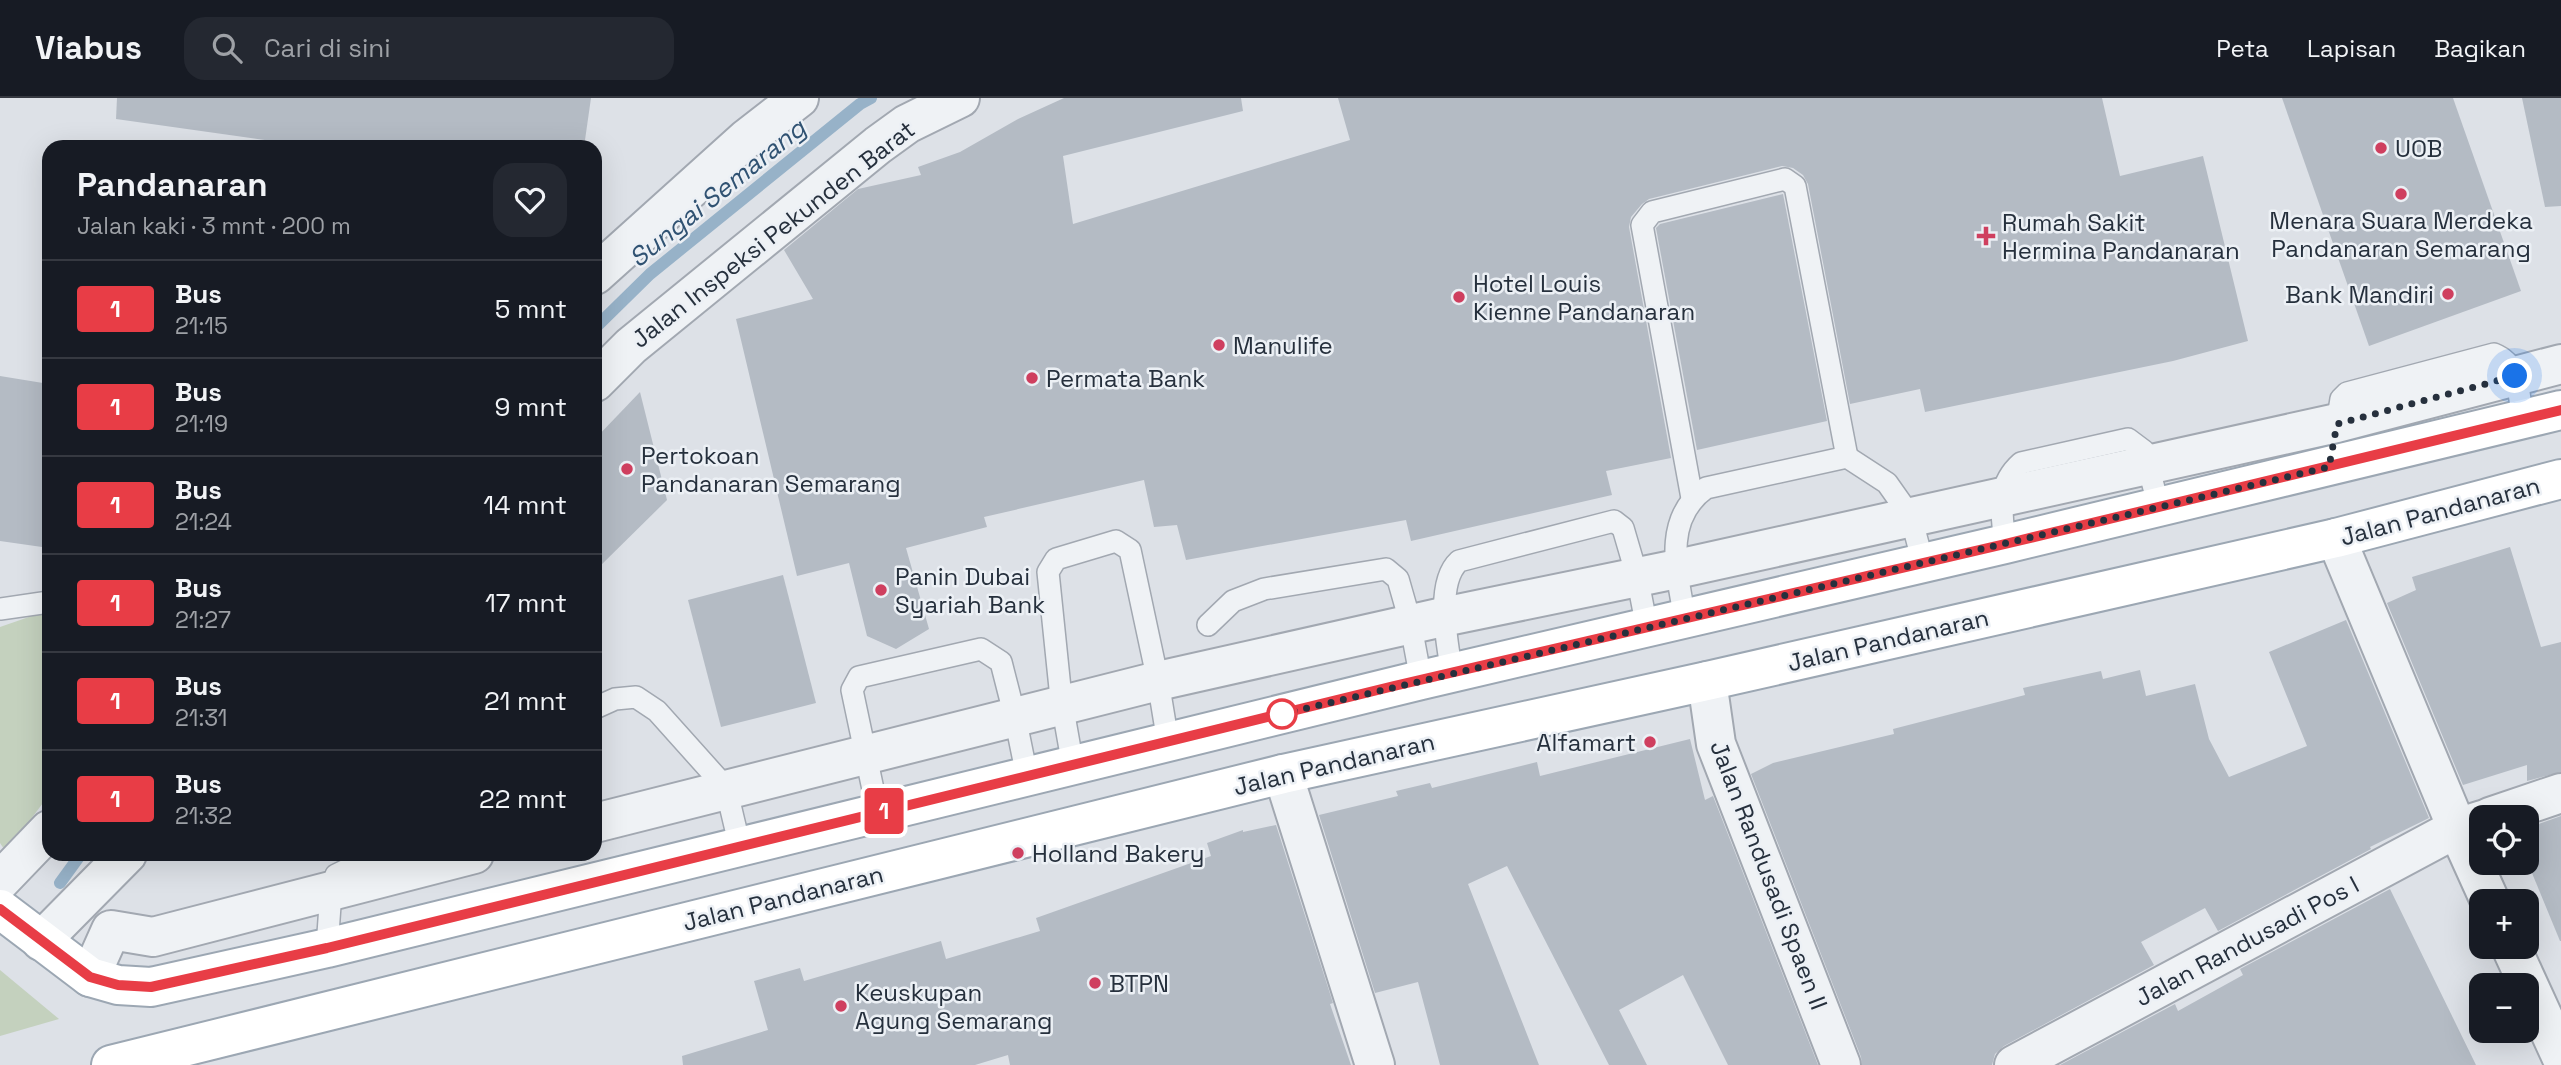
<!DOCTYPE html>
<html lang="id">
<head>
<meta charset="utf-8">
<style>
  :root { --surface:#171b24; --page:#242831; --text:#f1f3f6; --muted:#9ea1a6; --line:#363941 }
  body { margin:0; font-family:"Space Grotesk",sans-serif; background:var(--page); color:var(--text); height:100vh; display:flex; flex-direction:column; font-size:26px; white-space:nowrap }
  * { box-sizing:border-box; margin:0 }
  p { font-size:23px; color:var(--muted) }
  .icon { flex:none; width:38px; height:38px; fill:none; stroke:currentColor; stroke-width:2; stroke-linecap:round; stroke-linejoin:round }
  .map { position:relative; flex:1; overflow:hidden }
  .panel { position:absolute; left:42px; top:42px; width:560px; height:721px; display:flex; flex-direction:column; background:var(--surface); border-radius:21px; box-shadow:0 7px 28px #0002 }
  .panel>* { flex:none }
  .badge { padding:0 14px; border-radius:5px; font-size:24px; line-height:46px }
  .tools { position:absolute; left:2469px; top:707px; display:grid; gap:14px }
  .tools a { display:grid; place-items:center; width:70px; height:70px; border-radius:14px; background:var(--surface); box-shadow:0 7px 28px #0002; font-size:35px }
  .you { position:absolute; width:35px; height:35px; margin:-18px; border:5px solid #fff; border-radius:50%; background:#1a73e8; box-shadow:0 0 0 10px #1a73e833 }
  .map>.badge { position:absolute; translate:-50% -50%; box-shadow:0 0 0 4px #fff }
  .round { display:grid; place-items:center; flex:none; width:74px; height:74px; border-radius:21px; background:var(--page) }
  .head { display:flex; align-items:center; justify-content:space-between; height:119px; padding:0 35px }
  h1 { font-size:33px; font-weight:700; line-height:52px }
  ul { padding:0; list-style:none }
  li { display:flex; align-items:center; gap:21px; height:98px; padding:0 35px; border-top:2px solid var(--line) }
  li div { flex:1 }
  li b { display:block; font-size:26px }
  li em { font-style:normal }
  li .badge { min-width:77px; font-weight:700; text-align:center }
  header { display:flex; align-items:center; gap:42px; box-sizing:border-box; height:98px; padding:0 35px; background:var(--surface); border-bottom:2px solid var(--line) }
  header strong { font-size:33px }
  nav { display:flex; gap:38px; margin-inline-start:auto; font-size:24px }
  .search { width:490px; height:63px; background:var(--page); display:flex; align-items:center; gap:18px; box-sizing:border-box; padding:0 24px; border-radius:21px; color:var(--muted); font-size:26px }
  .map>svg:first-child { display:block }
</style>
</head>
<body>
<header>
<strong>Viabus</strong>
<div class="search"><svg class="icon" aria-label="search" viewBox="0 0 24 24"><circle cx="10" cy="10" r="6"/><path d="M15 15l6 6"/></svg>Cari di sini</div>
<nav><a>Peta</a><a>Lapisan</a><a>Bagikan</a></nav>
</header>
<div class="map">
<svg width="2561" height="967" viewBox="0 0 2561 967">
  <rect width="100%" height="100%" fill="#dde1e7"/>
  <g fill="#c4d1be">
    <polygon points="49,512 49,697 6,754 0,745 0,529"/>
    <polygon points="0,872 59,921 0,938"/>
  </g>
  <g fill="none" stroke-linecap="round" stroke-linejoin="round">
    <g stroke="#97b2c8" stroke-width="12">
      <polyline points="595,230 650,176 860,6 871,0"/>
      <polyline points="60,785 81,756"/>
    </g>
  </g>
  <g fill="#b4bbc4">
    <polygon points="117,0 591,0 584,49 315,49 116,21"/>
    <polygon points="1064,0 1241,0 1243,13 1063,58 1073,126 1350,42 1338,0 2102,0 2120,78 2203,58 2248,243 2173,263 1925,314 1920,291 1850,306 1808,86 1803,77 1793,70 1782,68 1649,101 1642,106 1631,119 1629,129 1671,360 1606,373 1612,397 1411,443 1406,422 1186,462 1177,427 1154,429 1144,382 984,419 987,429 906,450 929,531 896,551 867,538 849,465 797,478 736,221 813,201 784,152 858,91 921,77 918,69 960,54 1018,21"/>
    <polygon points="2282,0 2453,0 2521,193 2369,248"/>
    <polygon points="2522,0 2561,0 2561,108 2545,109"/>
    <polygon points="1783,96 1827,323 1697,352 1656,130 1660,126"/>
    <polygon points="0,278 49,286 49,450 0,443"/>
    <polygon points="640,294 667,402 595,473 595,341"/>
    <polygon points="2510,449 2541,549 2561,544 2561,674 2527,683 2527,667 2463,687 2387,505 2416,492 2412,479"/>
    <polygon points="783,477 816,605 721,629 688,502"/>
    <polygon points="2346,522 2429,720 2370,749 2371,751 2218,833 2205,810 2141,844 2154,867 2004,948 1995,956 1992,967 1862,967 1861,959 1751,676 1773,665 1894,636 1893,631 2025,597 2023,590 2101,573 2103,581 2140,572 2146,598 2195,586 2209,641 2229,679 2307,648 2269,554"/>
    <polygon points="1690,641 1705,702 1713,698 1818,967 1728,967 1683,877 1619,912 1647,967 1609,967 1507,768 1468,786 1539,967 1440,967 1418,884 1375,895 1319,717 1398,698 1396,693 1430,685 1432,690 1537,664 1540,678"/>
    <polygon points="2561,718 2561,843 2560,843 2527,763 2527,730"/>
    <polygon points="1276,727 1333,905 1330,906 1351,967 1010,967 1008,957 975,967 683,967 682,958 768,932 754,883 800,870 804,883 941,843 946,861 1040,833 1036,820 1211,758 1207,745 1243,732 1243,734"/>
    <polygon points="2390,791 2476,967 2060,967 2175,906 2178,913 2243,877 2240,871"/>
  </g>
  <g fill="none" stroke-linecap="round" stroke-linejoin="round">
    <g stroke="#a2a8b1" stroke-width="24">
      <g id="lane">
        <path d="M2336,332L2341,301L2347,295L2494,256C2521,267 2518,296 2523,322"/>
        <polyline points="1692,400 1642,127 1652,114 1785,81 1795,88 1847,359"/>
        <path d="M2005,446C2002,415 1995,388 2021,365L2128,341L2144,353L2159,409"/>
        <polyline points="0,511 49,504"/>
        <path d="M1685,521C1677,475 1662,421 1706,390L1847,359L1887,385L1911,419L1923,465"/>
        <polyline points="1208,527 1233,503 1264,491 1386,471 1398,481 1410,523 1421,582"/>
        <path d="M1452,575C1447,545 1435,485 1459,463L1614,423L1623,430L1637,478L1647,530"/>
        <polyline points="595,610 615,601 636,599 657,613 726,690 740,749"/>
        <polyline points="1073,668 1061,600 1048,474 1056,461 1116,443 1130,452 1158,583 1168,644"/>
        <polyline points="878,715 852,592 859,579 981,551 1001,564 1015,619 1027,678"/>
        <polyline points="327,850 331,793 336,777 379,756"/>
      </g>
    </g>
    <g stroke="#a2a8b1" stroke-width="42">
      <g id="street">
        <polyline points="595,177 746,41 799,0"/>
        <polyline points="595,284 631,248 878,47 907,26 960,0"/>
        <polyline points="2336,440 2457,730 2490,803"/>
        <polyline points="1707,583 1716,646 1841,967"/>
        <polyline points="1283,676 1375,967"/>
        <polyline points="2490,719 2561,695"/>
        <polyline points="595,725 1158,583 1443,519 1677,471 2337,325 2561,266"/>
        <polyline points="0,783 49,732"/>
        <polyline points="41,843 127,756"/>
        <polyline points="2511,849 2561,958"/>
        <polyline points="90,879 111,832 153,839 474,756"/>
        <polyline points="2014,967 2457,730 2482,722"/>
      </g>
    </g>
    <g stroke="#9ca7b3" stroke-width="42">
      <g id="primary">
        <polyline points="0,811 90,879 118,887 151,889 327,850 1421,582 2005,446 2561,312"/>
        <polyline points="111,967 1283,676 1707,583 2336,440 2561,381"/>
      </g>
    </g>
    <use href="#lane" stroke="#eff2f5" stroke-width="21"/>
    <use href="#street" stroke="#eff2f5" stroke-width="38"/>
    <use href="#primary" stroke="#fff" stroke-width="38"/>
  </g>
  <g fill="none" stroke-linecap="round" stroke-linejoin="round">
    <g stroke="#fff" stroke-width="16">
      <polyline id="line" points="0,811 90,879 118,887 151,889 327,850 1394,588 2005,446 2561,312"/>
    </g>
    <use href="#line" stroke="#e83d46" stroke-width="10"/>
    <polyline stroke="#26303d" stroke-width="7" stroke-dasharray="0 12.6" points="1282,616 2329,369 2337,326 2515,278"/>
  </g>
  <g fill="#cf3f5f" stroke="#ecf0f5" stroke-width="2.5">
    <circle cx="2381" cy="50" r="7"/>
    <circle cx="2401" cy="96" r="7"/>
    <path d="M1982.5 127.5h7v7h7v7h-7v7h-7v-7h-7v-7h7z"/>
    <circle cx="2448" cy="196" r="7"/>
    <circle cx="1459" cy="199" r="7"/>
    <circle cx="1219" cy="247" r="7"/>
    <circle cx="1032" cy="280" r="7"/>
    <circle cx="627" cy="371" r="7"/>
    <circle cx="881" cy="492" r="7"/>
    <circle cx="1650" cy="644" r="7"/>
    <circle cx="1018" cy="755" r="7"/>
    <circle cx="1095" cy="885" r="7"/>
    <circle cx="841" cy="908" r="7"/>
  </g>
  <circle fill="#fff" stroke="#e83d46" stroke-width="3.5" cx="1282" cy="616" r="14"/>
  <g text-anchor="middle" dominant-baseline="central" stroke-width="5" stroke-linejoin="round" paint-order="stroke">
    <g font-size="24" fill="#26303d" stroke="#ecf0f5" text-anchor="start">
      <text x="2395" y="50">UOB</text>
      <text x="2401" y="122" text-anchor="middle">Menara Suara Merdeka<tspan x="2401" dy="28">Pandanaran Semarang</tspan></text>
      <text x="2002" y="124">Rumah Sakit<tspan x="2002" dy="28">Hermina Pandanaran</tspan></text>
      <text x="1473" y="185">Hotel Louis<tspan x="1473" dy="28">Kienne Pandanaran</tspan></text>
      <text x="2434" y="196" text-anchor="end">Bank Mandiri</text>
      <text x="1233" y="247">Manulife</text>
      <text x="1046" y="280">Permata Bank</text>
      <text x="641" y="357">Pertokoan<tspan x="641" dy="28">Pandanaran Semarang</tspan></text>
      <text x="895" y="478">Panin Dubai<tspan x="895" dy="28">Syariah Bank</tspan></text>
      <text x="1636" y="644" text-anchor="end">Alfamart</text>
      <text x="1032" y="755">Holland Bakery</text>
      <text x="1109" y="885">BTPN</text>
      <text x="855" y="894">Keuskupan<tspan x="855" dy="28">Agung Semarang</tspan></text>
    </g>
    <g font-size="24" fill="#26303d" stroke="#ecf0f5">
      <text transform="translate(773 136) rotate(-38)">Jalan Inspeksi Pekunden Barat</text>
      <text transform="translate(2440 413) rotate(-15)">Jalan Pandanaran</text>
      <text transform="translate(1888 542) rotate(-13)">Jalan Pandanaran</text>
      <text transform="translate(1334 666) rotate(-13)">Jalan Pandanaran</text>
      <text transform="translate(1769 777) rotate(69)">Jalan Randusadi Spaen II</text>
      <text transform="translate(783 800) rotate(-14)">Jalan Pandanaran</text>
      <text transform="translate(2247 843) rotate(-28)">Jalan Randusadi Pos I</text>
    </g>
    <g font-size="26" font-style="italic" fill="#305272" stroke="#ecf0f5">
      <text transform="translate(717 95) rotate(-39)">Sungai Semarang</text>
    </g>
  </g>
</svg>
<div class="tools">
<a><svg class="icon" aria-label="locate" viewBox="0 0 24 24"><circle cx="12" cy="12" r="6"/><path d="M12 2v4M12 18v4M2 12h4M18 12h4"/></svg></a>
<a>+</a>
<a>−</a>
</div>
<div class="you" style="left:2515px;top:278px"></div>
<b class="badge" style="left:884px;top:713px;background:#e83d46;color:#fff">1</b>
<section class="panel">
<div class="head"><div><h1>Pandanaran</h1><p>Jalan kaki · 3 mnt · 200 m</p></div><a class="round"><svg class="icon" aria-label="heart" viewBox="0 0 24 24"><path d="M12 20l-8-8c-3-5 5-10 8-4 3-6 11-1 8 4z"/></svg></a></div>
<ul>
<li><span class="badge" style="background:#e83d46;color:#fff">1</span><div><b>Bus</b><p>21:15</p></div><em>5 mnt</em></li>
<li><span class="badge" style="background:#e83d46;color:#fff">1</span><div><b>Bus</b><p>21:19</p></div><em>9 mnt</em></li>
<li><span class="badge" style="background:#e83d46;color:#fff">1</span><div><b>Bus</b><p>21:24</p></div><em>14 mnt</em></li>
<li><span class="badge" style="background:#e83d46;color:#fff">1</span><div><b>Bus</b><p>21:27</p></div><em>17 mnt</em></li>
<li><span class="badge" style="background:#e83d46;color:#fff">1</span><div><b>Bus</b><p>21:31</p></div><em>21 mnt</em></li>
<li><span class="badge" style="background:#e83d46;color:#fff">1</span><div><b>Bus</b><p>21:32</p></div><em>22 mnt</em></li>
</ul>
</section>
</div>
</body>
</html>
